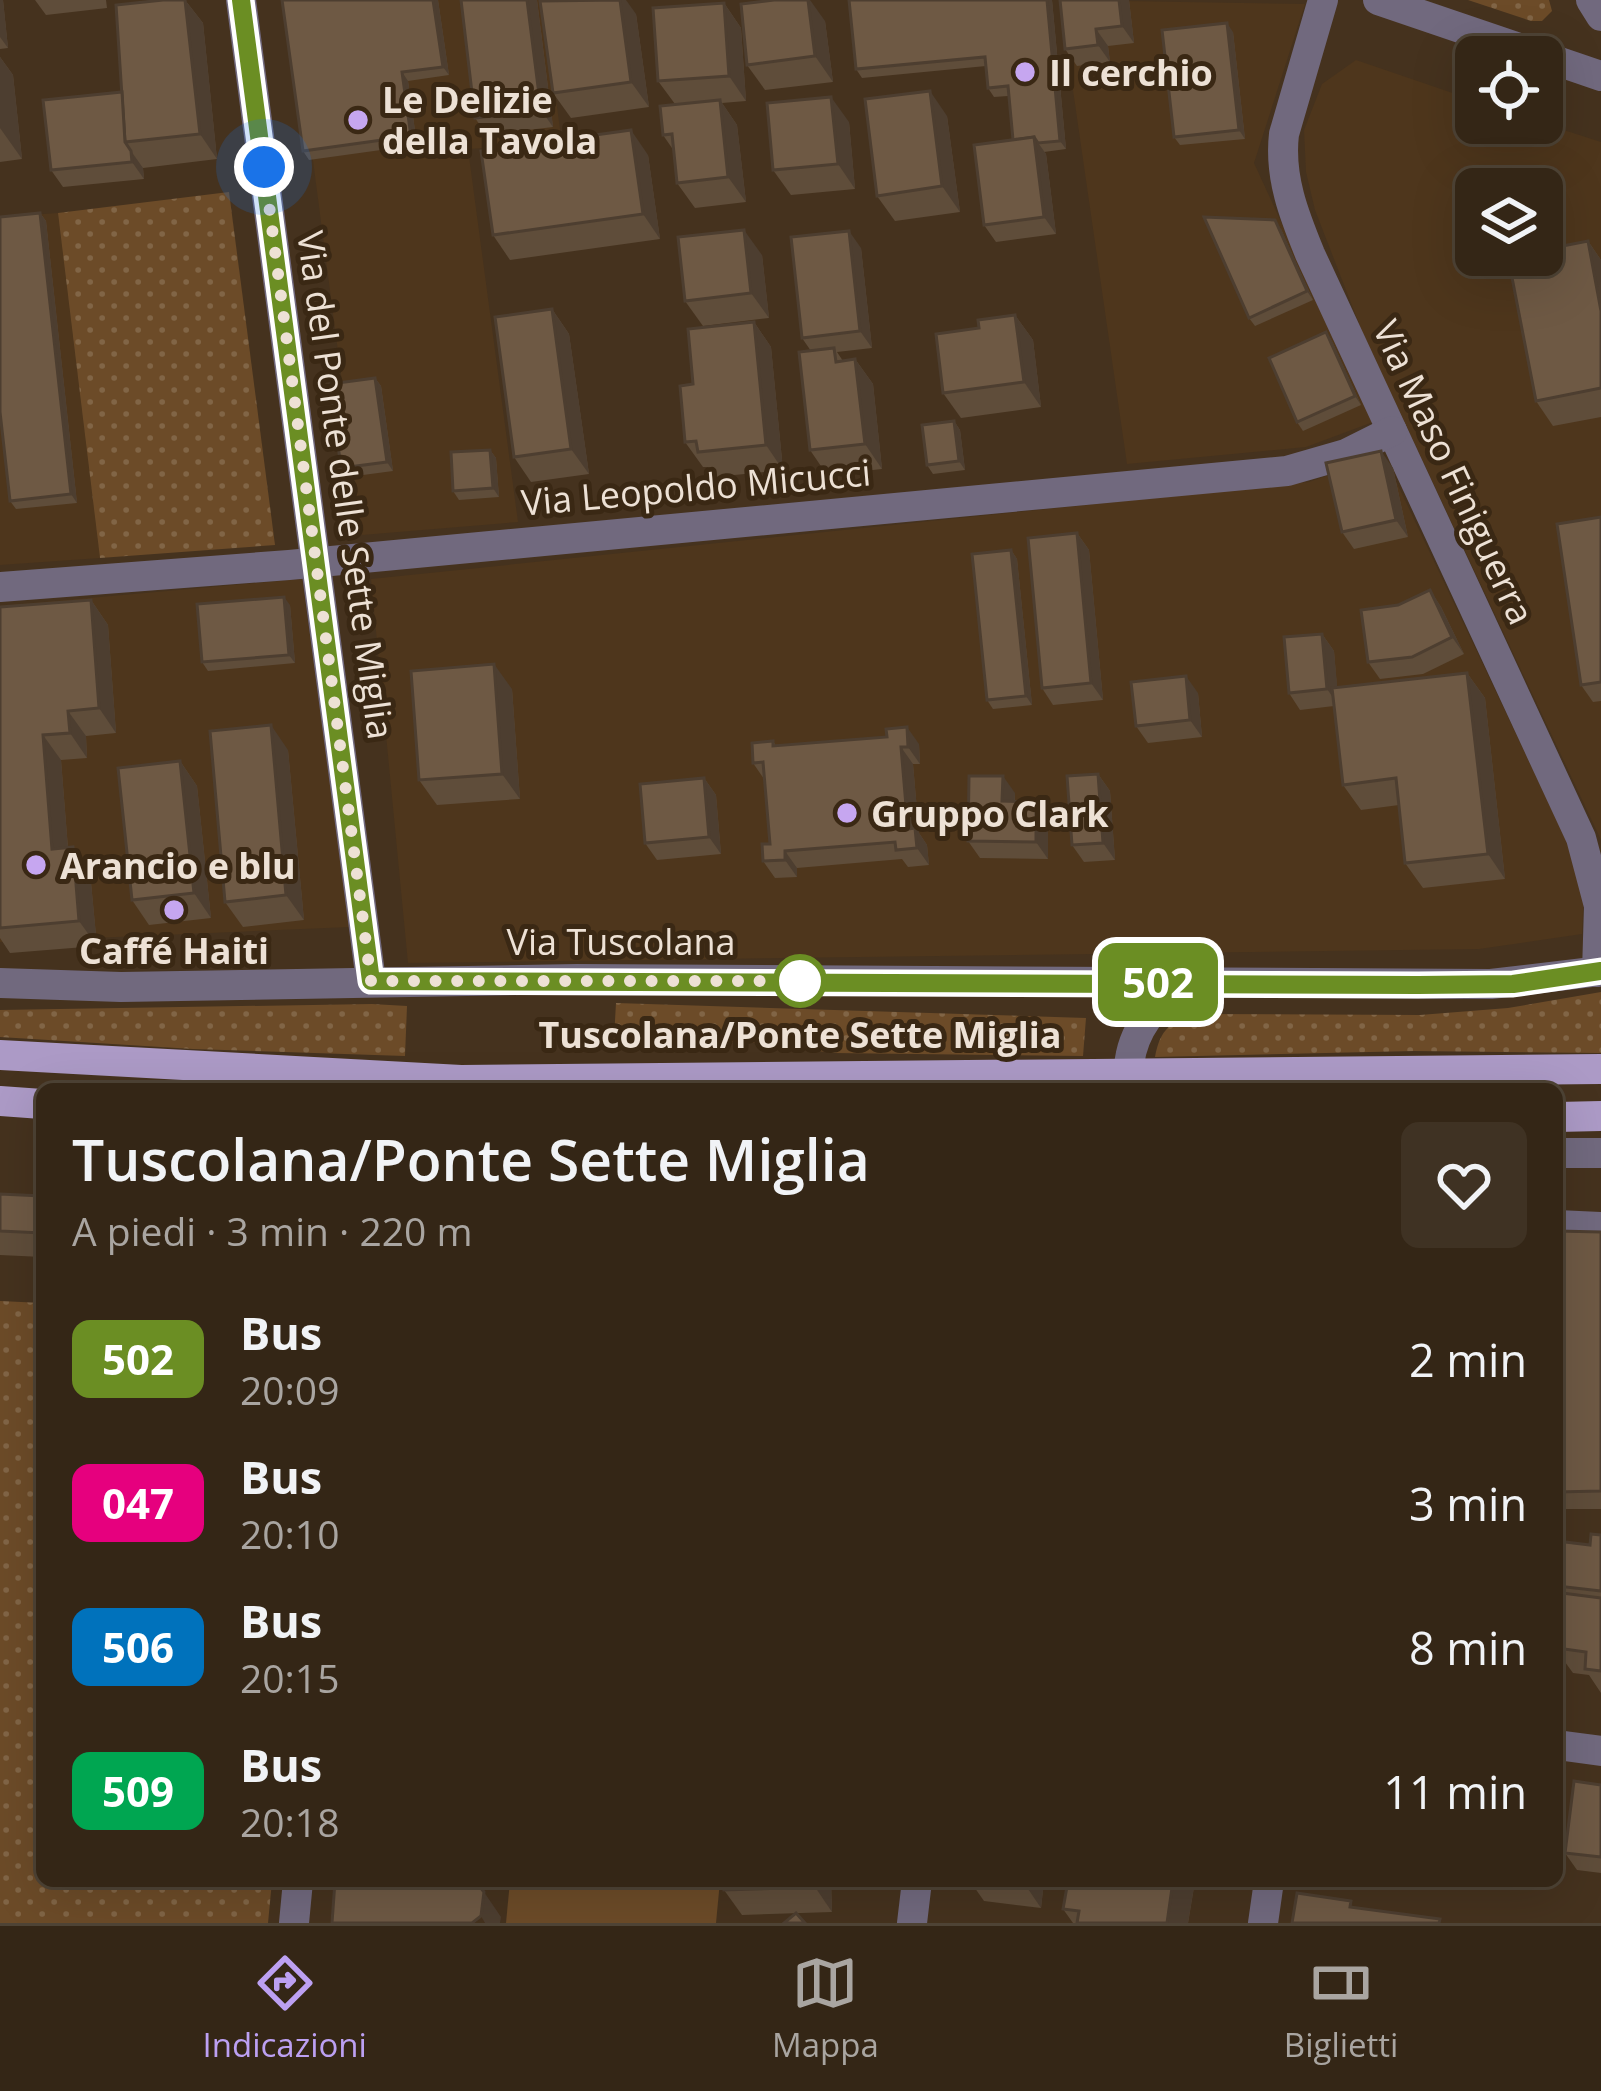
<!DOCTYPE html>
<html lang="it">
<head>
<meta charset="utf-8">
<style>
  :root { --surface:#342616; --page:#3f3223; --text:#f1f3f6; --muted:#a9a5a1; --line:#4e4335; --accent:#bca0f2 }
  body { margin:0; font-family:"Open Sans",sans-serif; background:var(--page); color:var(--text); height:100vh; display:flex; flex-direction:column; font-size:45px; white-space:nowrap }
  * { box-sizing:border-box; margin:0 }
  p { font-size:39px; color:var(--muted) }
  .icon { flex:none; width:66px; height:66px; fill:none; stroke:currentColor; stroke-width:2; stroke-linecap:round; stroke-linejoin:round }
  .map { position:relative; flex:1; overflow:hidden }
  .sheet { position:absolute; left:36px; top:1083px; width:1527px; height:804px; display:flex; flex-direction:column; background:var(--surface); border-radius:18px; box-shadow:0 12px 48px #0002,0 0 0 3px var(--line) }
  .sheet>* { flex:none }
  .badge { padding:0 24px; border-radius:18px; font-size:42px; line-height:78px }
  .fabs { position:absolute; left:1455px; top:36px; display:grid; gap:24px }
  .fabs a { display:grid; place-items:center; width:108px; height:108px; border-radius:18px; background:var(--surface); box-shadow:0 12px 48px #0002,0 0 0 3px var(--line); font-size:60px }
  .you { position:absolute; width:60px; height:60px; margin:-30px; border:9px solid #fff; border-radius:50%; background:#1a73e8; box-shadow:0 0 0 18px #1a73e833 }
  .map>.badge { position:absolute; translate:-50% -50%; box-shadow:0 0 0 6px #fff }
  .round { display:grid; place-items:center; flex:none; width:126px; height:126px; border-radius:18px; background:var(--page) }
  .summary { display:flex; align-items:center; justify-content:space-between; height:204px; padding:0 36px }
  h1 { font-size:57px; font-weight:600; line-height:90px }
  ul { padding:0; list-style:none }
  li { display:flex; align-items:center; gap:36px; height:144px; padding:0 36px }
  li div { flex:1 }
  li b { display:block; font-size:45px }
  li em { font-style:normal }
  li .badge { min-width:132px; font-weight:700; text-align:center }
  .dock { display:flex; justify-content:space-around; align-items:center; height:168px; border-top:3px solid var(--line); background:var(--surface); font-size:33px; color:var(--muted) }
  .dock a { display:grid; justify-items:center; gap:6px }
  .dock .current { color:var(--accent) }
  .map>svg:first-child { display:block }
</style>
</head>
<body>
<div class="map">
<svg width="1601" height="1923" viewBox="0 0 1601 1923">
  <defs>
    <pattern id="grass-dots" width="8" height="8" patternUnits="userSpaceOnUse" patternTransform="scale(3)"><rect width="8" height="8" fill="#6c4b28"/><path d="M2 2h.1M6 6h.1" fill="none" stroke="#816546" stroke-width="1.8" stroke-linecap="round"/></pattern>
  </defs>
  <rect width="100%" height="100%" fill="#45321e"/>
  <g fill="#4e361c" fill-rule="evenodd">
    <polygon points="292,0 542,0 562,143 468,149 518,522 362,535"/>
    <polygon points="1060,0 1305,4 1254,163 1373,422 1306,447 1127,464"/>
    <path d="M1356,60L1476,101V123H1542L1601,142V840L1363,334L1315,210L1306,172L1304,130L1322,84ZM1476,189H1542V255H1476Z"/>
    <polygon points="58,213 100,558 0,565 0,217"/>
    <polygon points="1384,456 1572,852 1584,888 1582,934 1479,949 408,963 371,579 1309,482"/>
    <polygon points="302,579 350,927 0,942 0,606"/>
  </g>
  <g fill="url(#grass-dots)">
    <polygon points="1468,0 1549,0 1552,11 1542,21 1531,21"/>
    <polygon points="229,192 275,545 100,558 58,213"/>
    <path d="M1601,992V1053L1414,1051L1155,1057C1160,1031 1169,1022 1194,1014L1420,1015L1508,1008Z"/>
    <polygon points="616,1003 1086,1018 1083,1056 834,1053 751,1042 614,1039"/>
    <polygon points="372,1004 407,1006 405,1056 193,1049 0,1037 0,1010"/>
    <polygon points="0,1301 42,1303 42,1881 272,1881 268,1923 0,1923"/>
  </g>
  <polygon fill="#6c4b28" points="510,1881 720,1881 716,1923 506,1923"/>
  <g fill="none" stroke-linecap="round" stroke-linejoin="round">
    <g stroke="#71697e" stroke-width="30">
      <polyline points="241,0 371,981"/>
      <path d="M1323,0L1284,134C1279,177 1294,215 1310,254L1581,838L1599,906L1597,972"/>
      <polyline points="1378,0 1601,76"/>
      <polyline points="1591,0 1601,16"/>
      <polyline points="0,587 289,565 1287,471 1346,454 1392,431"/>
      <polyline points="0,983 121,987 577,979 1491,984 1601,971"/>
      <path d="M1130,1089C1123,1044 1147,1010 1181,983"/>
      <polyline points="1557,1153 1601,1153"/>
      <polyline points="1557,1225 1601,1227"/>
      <polyline points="1557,1745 1601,1751"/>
      <polyline points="294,1923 298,1881"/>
      <polyline points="912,1923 917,1881"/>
      <polyline points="1263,1923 1269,1881"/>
    </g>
    <g stroke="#ac9ac6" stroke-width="30">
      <polyline points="0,1055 461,1080 1601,1069"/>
      <polyline points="0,1101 42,1104"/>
      <polyline points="1557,1117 1601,1116"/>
    </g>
  </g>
  <g fill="#5f4d3a">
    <polygon points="0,0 3,0 8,48 0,49"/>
    <polygon points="35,0 106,0 107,8 46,15"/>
    <polygon points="185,0 203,23 217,159 143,168 144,179 63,187 51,170 122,92"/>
    <polygon points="438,0 449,75 408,81 417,145 309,160 303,151"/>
    <polygon points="461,0 537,0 553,127 487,135 475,118"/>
    <polygon points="849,0 1052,0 1066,149 1044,152 1046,154 1056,234 996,242 984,225 1013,140 1008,96 994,97 988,88 986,66 862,78 856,69"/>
    <polygon points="1060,0 1129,0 1134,43 1108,46 1110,62 1077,66 1065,49"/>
    <polygon points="724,3 741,28 746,101 722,103 737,125 746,202 695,208 677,183 674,151 663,135 675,104 658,81"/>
    <polygon points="636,14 649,107 571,118 553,93"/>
    <polygon points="825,21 833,82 765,90 747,65"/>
    <polygon points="1233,32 1245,139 1180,145 1174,137"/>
    <polygon points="0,57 13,75 22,159 0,162"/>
    <polygon points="947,116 960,212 895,221 877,196"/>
    <polygon points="849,122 855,189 791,195 773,170"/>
    <polygon points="648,155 660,239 510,260 493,235"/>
    <polygon points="40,213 46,221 77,503 16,509 10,501"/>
    <polygon points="1281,229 1313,300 1255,326 1249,318"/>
    <polygon points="1588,241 1601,260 1601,417 1553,426 1536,401"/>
    <polygon points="861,248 872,348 837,352 843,361 855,359 873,384 882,469 827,475 810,450 811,351 802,338"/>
    <polygon points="762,255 769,318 703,326 685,301"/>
    <polygon points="552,309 569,334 589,474 531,482 514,457"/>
    <polygon points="1015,315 1033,340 1041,407 961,418 943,393 979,328"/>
    <polygon points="754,322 771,347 783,470 715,477 708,467 703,467 685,442 693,384"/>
    <polygon points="1326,332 1332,341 1361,405 1303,431 1297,422"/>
    <polygon points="375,378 381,386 393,471 348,477 341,468"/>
    <polygon points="954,421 960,430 965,470 933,474 927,465"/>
    <polygon points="490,450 496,458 499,497 459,500 453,491"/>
    <polygon points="1393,468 1408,537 1354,549 1342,532"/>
    <polygon points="1601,517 1601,701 1593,702 1581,685"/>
    <polygon points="1077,533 1089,550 1103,700 1053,705 1042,688"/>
    <polygon points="1011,550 1017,559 1032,705 993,709 987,700"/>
    <polygon points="1430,590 1441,607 1464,654 1423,674 1380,679 1368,662"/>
    <polygon points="91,600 108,625 116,733 86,736 87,758 61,760 68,848 73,847 90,872 97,946 10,953 0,938 0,607"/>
    <polygon points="290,605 295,663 208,671 202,662"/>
    <polygon points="1322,634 1334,651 1337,688 1467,673 1485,698 1505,879 1423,888 1405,863 1399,805 1361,810 1343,785 1334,706 1300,710 1289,693"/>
    <polygon points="512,689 520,799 437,805 419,780"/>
    <polygon points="1198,693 1202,737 1148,743 1136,726"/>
    <polygon points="773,741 776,746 919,744 920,764 913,764 919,833 927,845 929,865 908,867 902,859 797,868 797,877 775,878 763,861 770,844 764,779 753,763"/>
    <polygon points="288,750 304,920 243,927 225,902"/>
    <polygon points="180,761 197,786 211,918 149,925 132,900"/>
    <polygon points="1098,774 1110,791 1115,860 1084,862 1072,845"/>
    <polygon points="704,778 716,795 721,854 657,860 645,843"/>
    <polygon points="1015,793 1015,801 1048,819 1048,859 980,858 968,841"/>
    <polygon points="0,1194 42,1196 42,1257 0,1255"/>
    <polygon points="1557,1231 1601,1232 1601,1509 1557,1509"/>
    <polygon points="1601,1535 1601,1693 1589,1675 1573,1673 1557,1651 1560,1609 1557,1608 1557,1541 1590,1545"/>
    <polygon points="1601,1785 1601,1873 1577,1870 1565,1853"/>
    <polygon points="831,1881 832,1912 742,1915 724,1890"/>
    <polygon points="970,1881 1044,1881 1041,1908 984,1901"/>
    <polygon points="1195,1881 1188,1923 1073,1923 1063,1909"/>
  </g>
  <g fill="#4d3e30">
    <polygon points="0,0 3,0 8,48 0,37"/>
    <polygon points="185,0 203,23 217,159 200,134"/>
    <polygon points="433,0 438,0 449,75 443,67"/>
    <polygon points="527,0 537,0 553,127 541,110"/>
    <polygon points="620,0 626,0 636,14 649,107 631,82"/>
    <polygon points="808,0 810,0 825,21 833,82 815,56"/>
    <polygon points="1047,0 1052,0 1066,149 1060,141"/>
    <polygon points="1119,0 1129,0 1134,43 1122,26"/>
    <polygon points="724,3 741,28 746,101 729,76"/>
    <polygon points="1227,23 1233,32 1245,139 1239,130"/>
    <polygon points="1096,29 1108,46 1110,62 1098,45"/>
    <polygon points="0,57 13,75 22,159 0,128"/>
    <polygon points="402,72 408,81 417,145 411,136"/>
    <polygon points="930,91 947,116 960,212 942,186"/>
    <polygon points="831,97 849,122 855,189 838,164"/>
    <polygon points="720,100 737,125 746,202 728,177"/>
    <polygon points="631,130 648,155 660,239 643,214"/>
    <polygon points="1034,137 1046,154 1056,234 1044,217"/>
    <polygon points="131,151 143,168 144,179 132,162"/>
    <polygon points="40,213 46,221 77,503 71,494"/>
    <polygon points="1275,220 1281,229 1313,300 1307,291"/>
    <polygon points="744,230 762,255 769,318 751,293"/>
    <polygon points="849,231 861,248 872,348 860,331"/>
    <polygon points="1588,241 1601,260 1601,311"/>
    <polygon points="552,309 569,334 589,474 571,449"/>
    <polygon points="1015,315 1033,340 1041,407 1024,382"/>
    <polygon points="754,322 771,347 783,470 766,445"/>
    <polygon points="1326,332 1332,341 1361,405 1355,396"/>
    <polygon points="855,359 873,384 882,469 865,444"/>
    <polygon points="375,378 381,386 393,471 387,462"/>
    <polygon points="954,421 960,430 965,470 959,461"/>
    <polygon points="490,450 496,458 499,497 493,488"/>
    <polygon points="1381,451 1393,468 1408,537 1396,520"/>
    <polygon points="1077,533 1089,550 1103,700 1091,683"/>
    <polygon points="1011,550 1017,559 1032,705 1026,696"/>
    <polygon points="1430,590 1441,607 1464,654 1452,637"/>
    <polygon points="284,597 290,605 295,663 289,655"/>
    <polygon points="91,600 108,625 116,733 99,708"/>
    <polygon points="1322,634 1334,651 1339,706 1327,689"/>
    <polygon points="494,664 512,689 520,799 502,774"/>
    <polygon points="1467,673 1485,698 1505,879 1488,854"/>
    <polygon points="1186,676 1198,693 1202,737 1190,720"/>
    <polygon points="68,711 86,736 87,758 70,733"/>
    <polygon points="271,725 288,750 304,920 286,895"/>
    <polygon points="907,727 919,744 920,764 908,747"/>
    <polygon points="43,735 61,760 70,874 52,849"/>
    <polygon points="901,747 913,764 919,833 927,845 929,865 917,848 908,829"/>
    <polygon points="180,761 197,786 211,918 194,893"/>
    <polygon points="1098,774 1110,791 1115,860 1103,843"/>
    <polygon points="1003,776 1015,793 1014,818 1002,801"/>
    <polygon points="704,778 716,795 721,854 709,837"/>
    <polygon points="1036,802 1048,819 1048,859 1036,842"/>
    <polygon points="73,847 90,872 97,946 79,921"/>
    <polygon points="785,851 797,868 797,877 785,860"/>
    <polygon points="1557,1796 1565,1807 1557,1868"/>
    <polygon points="815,1881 831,1881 832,1912 815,1887"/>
    <polygon points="1024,1881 1044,1881 1041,1908 1024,1883"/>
    <polygon points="1173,1881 1195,1881 1188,1923 1167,1923"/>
    <polygon points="484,1892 501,1917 500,1923 485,1923 481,1916"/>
  </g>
  <g fill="#6e5944" stroke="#4d3e30" stroke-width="3">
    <polygon points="163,0 185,0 200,134 125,142 116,5"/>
    <polygon points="282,0 433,0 443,67 402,72 411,136 303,151"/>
    <polygon points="461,0 527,0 541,110 475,118"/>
    <polygon points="620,0 631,82 553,93 540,1"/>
    <polygon points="774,0 808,0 815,56 747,65 741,4"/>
    <polygon points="849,0 1047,0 1060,141 1038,143 1034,137 1013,140 1008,86 988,88 985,57 856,69"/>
    <polygon points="1060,0 1119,0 1122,26 1096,29 1098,45 1065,49"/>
    <polygon points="724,3 729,76 658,81 653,8"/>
    <polygon points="1227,23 1239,130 1174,137 1162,30"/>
    <polygon points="930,91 942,186 877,196 865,99"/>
    <polygon points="122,92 125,142 131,151 132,162 51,170 43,100"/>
    <polygon points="831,97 838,164 773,170 767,103"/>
    <polygon points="720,100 728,177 677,183 672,134 663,135 660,106"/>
    <polygon points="631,130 643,214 493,235 481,151"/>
    <polygon points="1034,137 1044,217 984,225 974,145"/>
    <polygon points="40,213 71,494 10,501 0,412 0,217"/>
    <polygon points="1204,217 1275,220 1307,291 1249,318"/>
    <polygon points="744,230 751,293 685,301 678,237"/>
    <polygon points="849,231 860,331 802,338 791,237"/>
    <polygon points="1588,241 1601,311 1601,388 1536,401 1508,257 1542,255 1542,250"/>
    <polygon points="552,309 571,449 514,457 495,317"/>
    <polygon points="1015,315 1024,382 943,393 936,334 979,328 978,320"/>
    <polygon points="754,322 766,445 698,452 696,441 685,442 680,386 693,384 688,329"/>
    <polygon points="1326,332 1355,396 1297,422 1269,358"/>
    <polygon points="834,348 836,362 855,359 865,444 810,450 799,352"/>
    <polygon points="375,378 387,462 341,468 330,384"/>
    <polygon points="954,421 959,461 927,465 922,425"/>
    <polygon points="490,450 493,488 453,491 451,452"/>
    <polygon points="1381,451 1396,520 1342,532 1326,463"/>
    <polygon points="1601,517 1601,682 1581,685 1557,524"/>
    <polygon points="1077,533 1091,683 1042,688 1028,538"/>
    <polygon points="1011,550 1026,696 987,700 972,554"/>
    <polygon points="1430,590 1452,637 1412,657 1368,662 1361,610 1398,605"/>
    <polygon points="284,597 289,655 202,662 197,604"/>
    <polygon points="91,600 99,708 68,711 70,733 43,735 52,849 73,847 79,921 0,928 0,607"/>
    <polygon points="1322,634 1327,689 1289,693 1284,637"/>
    <polygon points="494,664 502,774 419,780 411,671"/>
    <polygon points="1467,673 1488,854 1405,863 1396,778 1343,785 1332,688"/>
    <polygon points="1186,676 1190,720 1136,726 1131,682"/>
    <polygon points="271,725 286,895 225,902 210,731"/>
    <polygon points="907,727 908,747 901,747 908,829 915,828 917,848 896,850 895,842 785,851 785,860 763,861 762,844 770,844 763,762 753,763 752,743 773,741 773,746 887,737 886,729"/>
    <polygon points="180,761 194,893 132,900 118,768"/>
    <polygon points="1098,774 1103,843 1072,845 1067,776"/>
    <polygon points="969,776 1003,776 1002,801 1036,802 1036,842 968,841"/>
    <polygon points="704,778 709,837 645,843 640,784"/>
    <polygon points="0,1194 42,1196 42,1233 0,1231"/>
    <polygon points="1557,1231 1601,1232 1601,1491 1557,1492"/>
    <polygon points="1591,1534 1601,1535 1601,1591 1557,1586 1557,1541 1590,1545"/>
    <polygon points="1562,1593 1601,1598 1601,1671 1585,1669 1586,1652 1557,1648"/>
    <polygon points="1574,1781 1601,1785 1601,1857 1565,1853"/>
    <polygon points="335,1881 475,1881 484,1892 481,1916 472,1923 332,1923"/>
    <polygon points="724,1881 815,1881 815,1887 724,1890"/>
    <polygon points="1068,1881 1173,1881 1167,1923 1077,1923 1079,1911 1063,1909"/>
    <polygon points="1297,1893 1351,1901 1350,1907 1440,1919 1439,1923 1292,1923"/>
    <polygon points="796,1913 805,1923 784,1923"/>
  </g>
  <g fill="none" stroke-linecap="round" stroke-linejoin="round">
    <g stroke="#fff" stroke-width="27">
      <polyline id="line" points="241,0 371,981 1418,985 1513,984 1601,971"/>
    </g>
    <use href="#line" stroke="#6b8e23" stroke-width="18"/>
    <polyline stroke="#ede1d5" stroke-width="12" stroke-dasharray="0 21.6" points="264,167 371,981 800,981"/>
  </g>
  <g fill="#c6a6f0" stroke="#3a2814" stroke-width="4.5">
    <circle cx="1025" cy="72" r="12"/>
    <circle cx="358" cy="120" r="12"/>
    <circle cx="847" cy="813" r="12"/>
    <circle cx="36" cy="865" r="12"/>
    <circle cx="174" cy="910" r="12"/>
  </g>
  <circle fill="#fff" stroke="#6b8e23" stroke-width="6" cx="800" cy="981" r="24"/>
  <g text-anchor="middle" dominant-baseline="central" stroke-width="10" stroke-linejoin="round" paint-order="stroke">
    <g font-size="36" font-weight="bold" fill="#ede1d5" stroke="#3a2814" text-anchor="start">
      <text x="1049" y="72">Il cerchio</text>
      <text x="382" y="99">Le Delizie<tspan x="382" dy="41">della Tavola</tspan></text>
      <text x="871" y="813">Gruppo Clark</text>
      <text x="60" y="865">Arancio e blu</text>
      <text x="174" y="950" text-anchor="middle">Caffé Haiti</text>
    </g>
    <g font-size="36" fill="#ede1d5" stroke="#3a2814">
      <text transform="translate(1454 472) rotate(65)">Via Maso Finiguerra</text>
      <text transform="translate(346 485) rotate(82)">Via del Ponte delle Sette Miglia</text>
      <text transform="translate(696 487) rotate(-5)">Via Leopoldo Micucci</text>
      <text x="621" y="941">Via Tuscolana</text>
    </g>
    <g font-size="36" font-weight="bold" fill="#ede1d5" stroke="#3a2814">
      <text x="800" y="1034">Tuscolana/Ponte Sette Miglia</text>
    </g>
  </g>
</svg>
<div class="fabs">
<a><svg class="icon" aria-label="locate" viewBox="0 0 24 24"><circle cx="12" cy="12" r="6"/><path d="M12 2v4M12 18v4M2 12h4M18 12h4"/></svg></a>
<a><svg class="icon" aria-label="layers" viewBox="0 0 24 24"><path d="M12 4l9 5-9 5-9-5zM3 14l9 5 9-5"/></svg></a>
</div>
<div class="you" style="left:264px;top:167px"></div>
<b class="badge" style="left:1158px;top:982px;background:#6b8e23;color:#fff">502</b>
<section class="sheet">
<div class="summary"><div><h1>Tuscolana/Ponte Sette Miglia</h1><p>A piedi · 3 min · 220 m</p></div><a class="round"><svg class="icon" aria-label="heart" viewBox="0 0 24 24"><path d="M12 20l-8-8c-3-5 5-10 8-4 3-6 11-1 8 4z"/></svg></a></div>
<ul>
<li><span class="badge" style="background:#6b8e23;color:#fff">502</span><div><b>Bus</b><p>20:09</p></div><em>2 min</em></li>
<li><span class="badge" style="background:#e6007e;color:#fff">047</span><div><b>Bus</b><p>20:10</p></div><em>3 min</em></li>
<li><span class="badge" style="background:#0072bc;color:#fff">506</span><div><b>Bus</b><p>20:15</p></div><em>8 min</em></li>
<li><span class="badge" style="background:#00a651;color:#fff">509</span><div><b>Bus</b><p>20:18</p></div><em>11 min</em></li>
</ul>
</section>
</div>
<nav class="dock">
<a class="current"><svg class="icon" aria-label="directions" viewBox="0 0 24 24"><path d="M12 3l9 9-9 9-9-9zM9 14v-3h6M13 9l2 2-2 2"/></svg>Indicazioni</a>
<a><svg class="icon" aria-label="map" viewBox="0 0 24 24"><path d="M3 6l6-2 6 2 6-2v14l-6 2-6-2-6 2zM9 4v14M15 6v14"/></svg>Mappa</a>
<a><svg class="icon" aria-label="tickets" viewBox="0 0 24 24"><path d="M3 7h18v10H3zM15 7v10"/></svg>Biglietti</a>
</nav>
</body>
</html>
